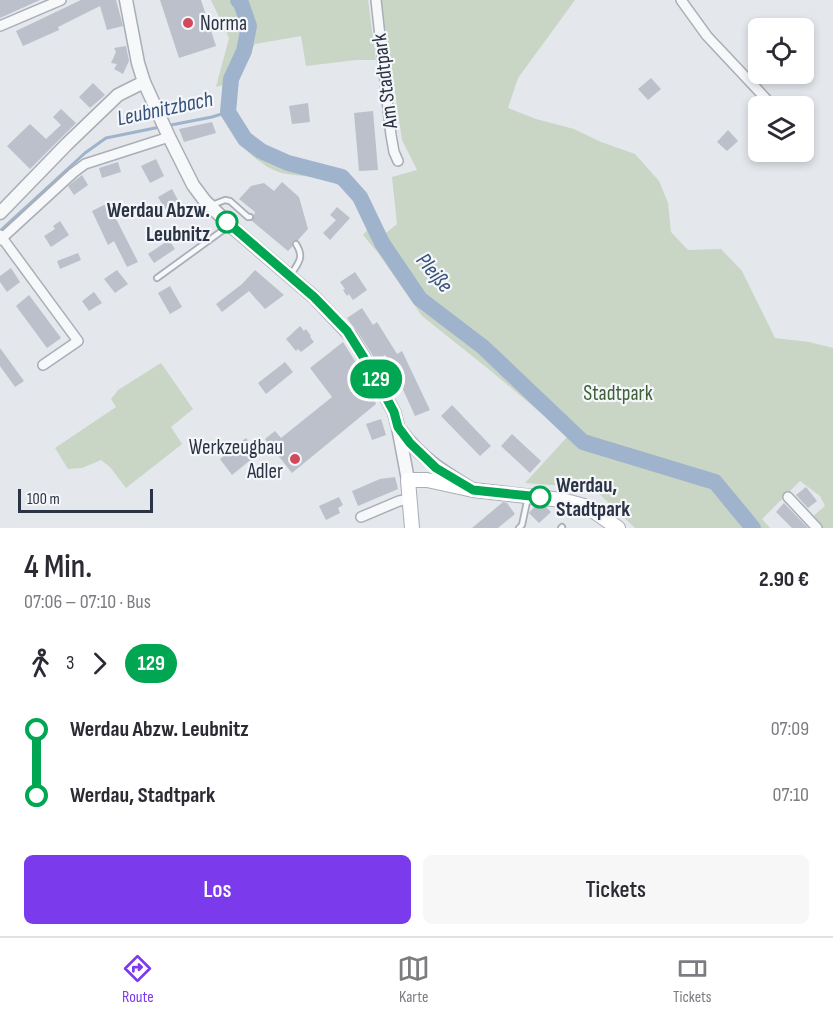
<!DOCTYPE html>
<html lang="de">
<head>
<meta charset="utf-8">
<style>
  :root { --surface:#fff; --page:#f7f7f7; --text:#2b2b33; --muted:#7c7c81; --line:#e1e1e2; --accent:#7c3aed }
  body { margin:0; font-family:"Sofia Sans Condensed",sans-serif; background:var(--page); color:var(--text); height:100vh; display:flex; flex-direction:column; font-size:22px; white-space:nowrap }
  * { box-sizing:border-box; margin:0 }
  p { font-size:20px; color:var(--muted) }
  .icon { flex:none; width:33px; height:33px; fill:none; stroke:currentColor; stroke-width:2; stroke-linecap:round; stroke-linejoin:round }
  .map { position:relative; height:528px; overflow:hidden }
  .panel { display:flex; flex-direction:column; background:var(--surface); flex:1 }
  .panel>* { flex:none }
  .badge { padding:0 12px; border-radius:20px; font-size:21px; line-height:39px }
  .fabs { position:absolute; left:748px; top:18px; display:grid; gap:12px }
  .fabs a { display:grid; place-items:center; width:66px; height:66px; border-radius:9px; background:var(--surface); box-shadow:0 3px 9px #0003; font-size:30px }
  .scale { position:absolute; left:18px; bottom:15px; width:135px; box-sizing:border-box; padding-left:6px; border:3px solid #2b3445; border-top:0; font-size:16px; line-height:21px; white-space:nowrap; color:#2b3445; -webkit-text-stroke:4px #f4f6f9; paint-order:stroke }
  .map>.badge { position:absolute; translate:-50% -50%; box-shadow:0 0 0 3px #fff }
  .legs { display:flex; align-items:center; gap:9px; height:66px; padding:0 24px; font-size:20px }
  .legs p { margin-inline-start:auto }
  .headline { display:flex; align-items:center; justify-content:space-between; height:102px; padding:0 24px }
  h1 { font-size:33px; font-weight:600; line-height:45px }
  .primary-button { display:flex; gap:12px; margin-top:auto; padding:12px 24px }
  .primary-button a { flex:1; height:69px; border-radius:9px; background:var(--accent); color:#fff; font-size:24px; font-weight:600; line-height:69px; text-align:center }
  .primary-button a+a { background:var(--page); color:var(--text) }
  ul { padding:0 24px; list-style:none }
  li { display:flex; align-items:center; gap:21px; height:66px; font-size:22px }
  li i { display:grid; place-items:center; width:9px; height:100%; margin:0 8px; background:currentColor }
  li i::after { content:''; width:15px; height:15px; margin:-8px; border:4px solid; border-radius:50%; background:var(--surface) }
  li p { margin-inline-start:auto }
  li:first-child i { background:linear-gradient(#0000 50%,currentColor 0) }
  li:last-child i { background:linear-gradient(currentColor 50%,#0000 0) }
  .menu { display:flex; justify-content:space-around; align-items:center; height:84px; border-top:2px solid var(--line); background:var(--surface); font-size:16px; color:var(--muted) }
  .menu a { display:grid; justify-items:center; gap:3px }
  .menu .current { color:var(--accent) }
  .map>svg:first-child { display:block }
</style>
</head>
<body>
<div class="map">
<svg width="833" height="528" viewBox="0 0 833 528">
  <rect width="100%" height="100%" fill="#e4e7ec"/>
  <g fill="#c9d6c5">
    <path d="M211,0H368L376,60H356L306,66L301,36L255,44L239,72L234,90L235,113L246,132L257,144L281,155L337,168L354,183L369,203L379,226L386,233L397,224L392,177L417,170L402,140L381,0H575L518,78L508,108L536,119L574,129L601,142L635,154L659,181L668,203L671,232L688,250L721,249L742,271L775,338L809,342L833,348V528H823L812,517L825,506L820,496L800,481L762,519L770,528H635L593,488L525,483L568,436L491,371L422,316L378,253L363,235L369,228C361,211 351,190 332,182C316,175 298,177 282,173C260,167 230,139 224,116C222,109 226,92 227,84L216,87L229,38Z"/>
    <polygon points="161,363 193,409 171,427 182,444 126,488 110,467 101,460 82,468 68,469 55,448 116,407 111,399 118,390"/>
  </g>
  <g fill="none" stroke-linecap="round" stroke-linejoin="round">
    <g stroke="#9fb4cc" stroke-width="3">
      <polyline points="166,126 212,117 228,112"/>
      <polyline points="0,231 85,153 106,138 160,127"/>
    </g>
    <polyline stroke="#9fb4cc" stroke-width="16" points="238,0 241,3 249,26 244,51 231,79 228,112 245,139 261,151 288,163 342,177 360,197 382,243 420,299 483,347 583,442 715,482 753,528"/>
  </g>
  <g fill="#bbc0ca">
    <polygon points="0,0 40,0 0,18"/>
    <polygon points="81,0 116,0 123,26 107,30 100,6 58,27 59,30 23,46 16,31"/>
    <polygon points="160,0 201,0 216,46 179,58"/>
    <polygon points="126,46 129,61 123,74 114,69 117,64 111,63 116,52 114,48"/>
    <polygon points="651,78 661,89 648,100 638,89"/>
    <polygon points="93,83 105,95 90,108 79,97"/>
    <polygon points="308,103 310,122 292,124 289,106"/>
    <polygon points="61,109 76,123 30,169 7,146 30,124 46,139 61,125 53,117"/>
    <polygon points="373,111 378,170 359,171 354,113"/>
    <polygon points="212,122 216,133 184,142 179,129"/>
    <polygon points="728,130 738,141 727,151 717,142"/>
    <polygon points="156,159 164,176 150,183 141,166"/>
    <polygon points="118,162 121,172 102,178 99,168"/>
    <polygon points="82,175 88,185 74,195 68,186"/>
    <polygon points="282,182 299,197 308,229 298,240 293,241 292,247 288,251 252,221 255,212 239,199 251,186 264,183 274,191"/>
    <polygon points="172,189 179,202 165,209 158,197"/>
    <polygon points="108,203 138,262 127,267 114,241 108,245 92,211"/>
    <polygon points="337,207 350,218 330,240 323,233 336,220 330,215"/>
    <polygon points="60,221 69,235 51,247 44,236 55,229 53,226"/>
    <polygon points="169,240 175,249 154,263 148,254"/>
    <polygon points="78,253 81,260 60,269 57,261"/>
    <polygon points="11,268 20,282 7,292 0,282 0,276"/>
    <polygon points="117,270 128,284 115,293 104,279"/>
    <polygon points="255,270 284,295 265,309 249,291 222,312 216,304 242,284"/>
    <polygon points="355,272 367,290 353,300 349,294 347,296 343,290 345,289 340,282"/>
    <polygon points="170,286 182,307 170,314 158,293"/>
    <polygon points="94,292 102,303 89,311 82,301"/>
    <polygon points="29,295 61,338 47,348 16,306"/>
    <polygon points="362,308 373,325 377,322 397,354 402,351 430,410 415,416 395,372 385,355 376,361 358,332 352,325 347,318"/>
    <polygon points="300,326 304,331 306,329 311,336 310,337 314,342 301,352 298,349 296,351 286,339"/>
    <polygon points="343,342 363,374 376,404 292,473 265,439 275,431 281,438 332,397 310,368"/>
    <polygon points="0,348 24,381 15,387 0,366"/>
    <polygon points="285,362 293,372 266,394 258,383"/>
    <polygon points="452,405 491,446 480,456 441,416"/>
    <polygon points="381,419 386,435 372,440 366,424"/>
    <polygon points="512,434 541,461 530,473 501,446"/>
    <polygon points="246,438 258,454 232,475 220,459"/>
    <polygon points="395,477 398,489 358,506 352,491 380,479"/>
    <polygon points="806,487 817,501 808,508 796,495"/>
    <polygon points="339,497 343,505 338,508 340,513 326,520 319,506"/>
    <polygon points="503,502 507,503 515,514 498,528 472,528"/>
    <polygon points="784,503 808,528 792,528 776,512"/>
    <polygon points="535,506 546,507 551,512 539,523 529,513"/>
  </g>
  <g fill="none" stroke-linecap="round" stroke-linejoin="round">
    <g stroke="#a9aeb7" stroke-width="8">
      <g id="service">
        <polyline points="212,205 225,200 230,201 248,217 250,217"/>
        <path d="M290,276C298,263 305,258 296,244"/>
        <polyline points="157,278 230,225"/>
        <polyline points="519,528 522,525 528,497"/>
        <polyline points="561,528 562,527"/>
      </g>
    </g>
    <g stroke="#a9aeb7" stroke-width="12">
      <g id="minor">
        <polyline points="376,0 391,135 394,152 398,161"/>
        <polyline points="681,0 707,36 770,103"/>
        <polyline points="0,26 61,0"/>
        <polyline points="0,235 78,341 43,365"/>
        <polyline points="0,240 73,173 85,164 169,137"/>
        <polyline points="788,497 817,528"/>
        <polyline points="361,517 399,501 410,499"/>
      </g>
    </g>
    <g stroke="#a9aeb7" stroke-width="15">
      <g id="tertiary">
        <polyline points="126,0 138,63 144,82 169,137 193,185 205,201 230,225 314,297 351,336 369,366 394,412 398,427 408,480"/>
        <polyline points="0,213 67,144 118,95 144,82"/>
        <path d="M401,431C421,458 442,471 470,488"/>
      </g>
    </g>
    <g stroke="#a9aeb7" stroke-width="16">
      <polyline id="secondary" points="412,528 408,480 427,480 473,490 562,500 584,506 595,512 618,528"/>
    </g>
    <use href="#service" stroke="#f7f8fa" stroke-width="4.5"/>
    <use href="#minor" stroke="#f7f8fa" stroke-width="9"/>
    <use href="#tertiary" stroke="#f7f8fa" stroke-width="12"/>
    <use href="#secondary" stroke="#fff" stroke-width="14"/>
  </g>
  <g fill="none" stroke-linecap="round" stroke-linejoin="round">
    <g stroke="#fff" stroke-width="14">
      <polyline id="line-1" points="227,222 314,297 347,331 369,366 394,412 398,427 410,443 436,468 473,490 540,497"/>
    </g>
    <use href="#line-1" stroke="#00a651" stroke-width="9"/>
  </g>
  <g fill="#d1495b" stroke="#f4f6f9" stroke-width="2">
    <circle cx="188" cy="23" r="6"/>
    <circle cx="295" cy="459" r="6"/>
  </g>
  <g fill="#fff" stroke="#00a651" stroke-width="3">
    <circle cx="227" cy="222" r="10"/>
    <circle cx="540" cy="497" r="10"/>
  </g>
  <g text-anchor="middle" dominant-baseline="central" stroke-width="4.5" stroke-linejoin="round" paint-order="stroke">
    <g font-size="21" fill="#2b3445" stroke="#f4f6f9" text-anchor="start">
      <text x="200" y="23">Norma</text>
      <text x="283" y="447" text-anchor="end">Werkzeugbau<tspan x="283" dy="24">Adler</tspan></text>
    </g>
    <g font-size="21" fill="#2b3445" stroke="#f4f6f9">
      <text transform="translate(385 81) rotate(-97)">Am Stadtpark</text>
    </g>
    <g font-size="21" font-weight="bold" fill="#2b3445" stroke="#f4f6f9" text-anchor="end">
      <text x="210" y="210">Werdau Abzw.<tspan x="210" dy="24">Leubnitz</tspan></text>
      <text x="556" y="485" text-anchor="start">Werdau,<tspan x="556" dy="24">Stadtpark</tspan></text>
    </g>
    <g font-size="21" fill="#3f6138" stroke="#f4f6f9">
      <text x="618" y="393">Stadtpark</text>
    </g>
    <g font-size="22" font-style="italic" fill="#34527a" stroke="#f4f6f9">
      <text transform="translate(165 109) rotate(-12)">Leubnitzbach</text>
      <text transform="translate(434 273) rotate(50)">Pleiße</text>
    </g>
  </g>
</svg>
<div class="fabs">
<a><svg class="icon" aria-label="locate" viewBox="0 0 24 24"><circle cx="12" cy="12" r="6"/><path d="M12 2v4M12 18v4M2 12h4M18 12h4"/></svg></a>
<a><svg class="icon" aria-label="layers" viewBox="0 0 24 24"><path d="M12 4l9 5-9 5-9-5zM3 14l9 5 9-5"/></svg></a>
</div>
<div class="scale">100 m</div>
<b class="badge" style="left:376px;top:379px;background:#00a651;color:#fff">129</b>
</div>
<section class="panel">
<div class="headline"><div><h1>4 Min.</h1><p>07:06 – 07:10 · Bus</p></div><b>2.90 €</b></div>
<div class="legs"><svg class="icon" aria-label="walk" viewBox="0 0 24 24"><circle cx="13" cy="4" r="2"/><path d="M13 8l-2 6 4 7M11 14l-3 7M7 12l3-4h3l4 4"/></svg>3<svg class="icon" aria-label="forward" viewBox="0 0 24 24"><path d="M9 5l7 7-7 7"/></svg><b class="badge" style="background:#00a651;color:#fff">129</b></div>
<ul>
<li><i style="color:#00a651"></i><b>Werdau Abzw. Leubnitz</b><p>07:09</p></li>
<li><i style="color:#00a651"></i><b>Werdau, Stadtpark</b><p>07:10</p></li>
</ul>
<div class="primary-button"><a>Los</a><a>Tickets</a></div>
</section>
<nav class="menu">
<a class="current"><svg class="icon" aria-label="directions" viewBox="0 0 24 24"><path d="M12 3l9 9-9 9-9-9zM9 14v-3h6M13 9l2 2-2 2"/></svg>Route</a>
<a><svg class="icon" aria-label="map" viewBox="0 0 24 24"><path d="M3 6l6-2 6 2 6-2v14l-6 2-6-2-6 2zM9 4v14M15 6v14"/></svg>Karte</a>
<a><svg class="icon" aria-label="tickets" viewBox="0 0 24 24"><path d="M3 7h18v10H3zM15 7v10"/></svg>Tickets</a>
</nav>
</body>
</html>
